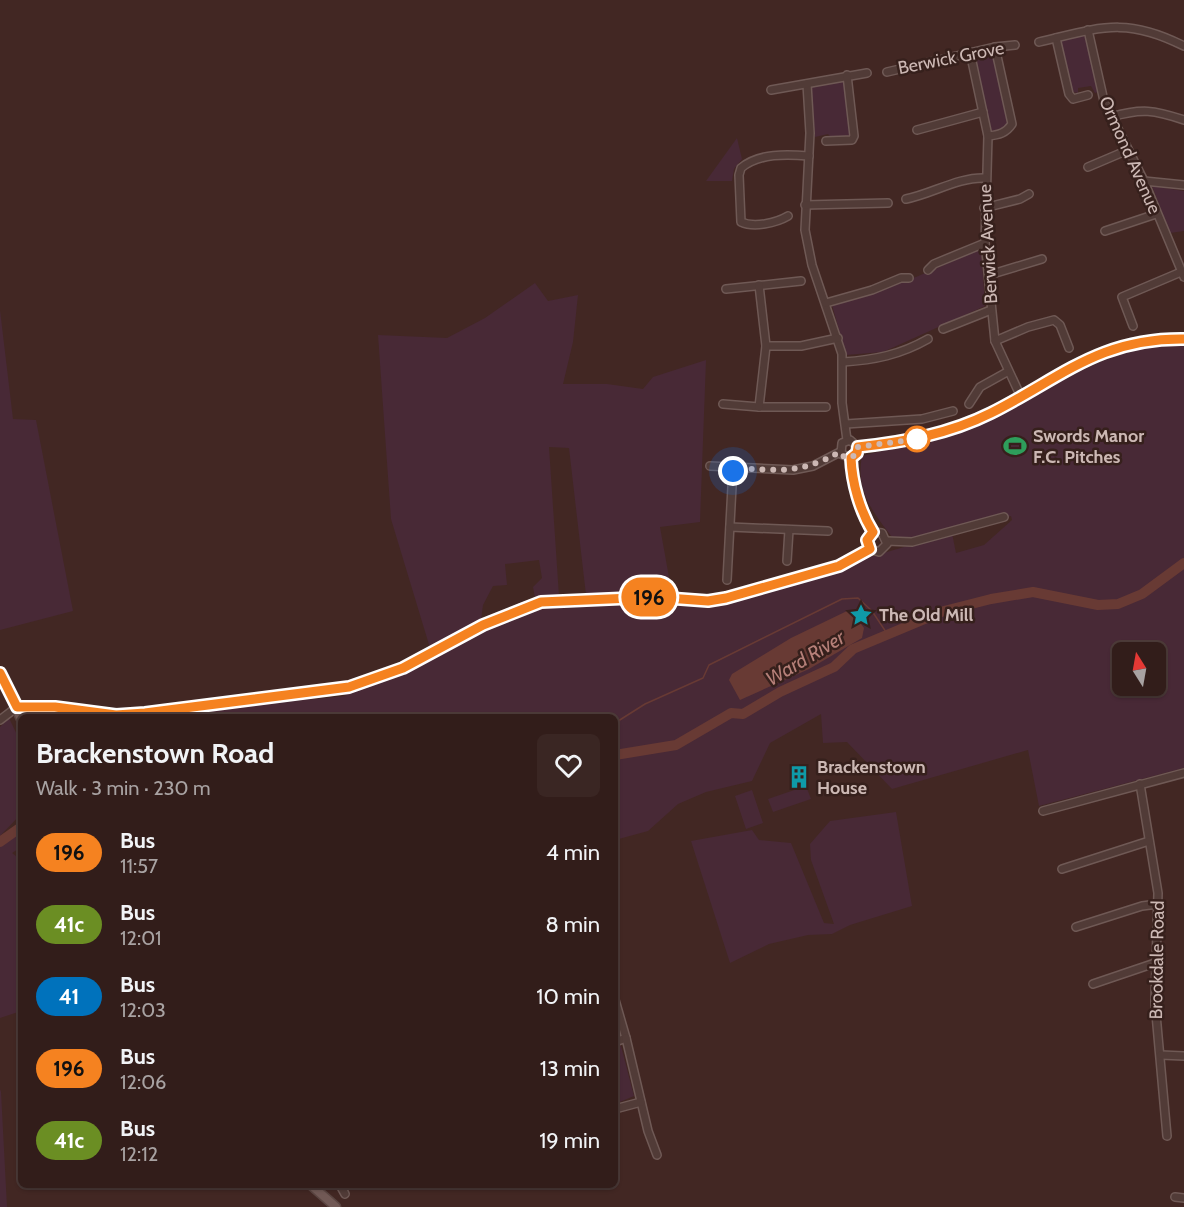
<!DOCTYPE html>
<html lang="en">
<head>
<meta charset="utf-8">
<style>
  :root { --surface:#321d1a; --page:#3a2623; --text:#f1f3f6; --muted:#a8a2a2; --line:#4d3b39 }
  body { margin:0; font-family:Cabin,sans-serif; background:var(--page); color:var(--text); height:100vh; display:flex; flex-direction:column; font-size:22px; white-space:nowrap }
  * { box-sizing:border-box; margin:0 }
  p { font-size:20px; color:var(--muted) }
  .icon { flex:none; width:33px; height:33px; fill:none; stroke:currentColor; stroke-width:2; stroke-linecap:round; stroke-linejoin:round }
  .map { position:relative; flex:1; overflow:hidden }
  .side { position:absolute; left:18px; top:714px; width:600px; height:474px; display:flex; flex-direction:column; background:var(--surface); border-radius:9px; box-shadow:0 2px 4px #0004,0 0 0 2px var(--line) }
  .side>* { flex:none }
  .badge { padding:0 12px; border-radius:20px; font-size:21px; line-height:39px }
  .needle { width:39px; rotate:349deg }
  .controls { position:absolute; left:1112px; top:642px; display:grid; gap:12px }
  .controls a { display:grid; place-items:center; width:54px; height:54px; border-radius:9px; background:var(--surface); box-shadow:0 2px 4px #0004,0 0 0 2px var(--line); font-size:30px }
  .you { position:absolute; width:30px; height:30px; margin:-15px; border:4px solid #fff; border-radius:50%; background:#1a73e8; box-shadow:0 0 0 9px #1a73e833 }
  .map>.badge { position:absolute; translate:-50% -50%; box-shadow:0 0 0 3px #fff }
  .round { display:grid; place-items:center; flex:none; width:63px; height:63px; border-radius:9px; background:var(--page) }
  .summary { display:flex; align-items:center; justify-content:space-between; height:102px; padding:0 18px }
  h1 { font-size:28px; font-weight:700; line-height:45px }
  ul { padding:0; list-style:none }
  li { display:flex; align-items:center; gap:18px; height:72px; padding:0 18px }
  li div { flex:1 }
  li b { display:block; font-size:22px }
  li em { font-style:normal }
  li .badge { min-width:66px; font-weight:700; text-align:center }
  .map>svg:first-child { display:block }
</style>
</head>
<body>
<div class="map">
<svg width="1184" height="1207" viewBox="0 0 1184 1207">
  <rect width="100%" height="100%" fill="#422723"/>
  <g fill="#482936" fill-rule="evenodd">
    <polygon points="1080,34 1086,37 1100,92 1095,93 1091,86 1078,88 1078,93 1072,92 1060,44 1060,39"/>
    <polygon points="989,50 994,54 1009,123 1006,128 991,131 988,124 975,57 976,54"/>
    <polygon points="843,79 854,135 835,141 828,134 815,137 811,86"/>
    <polygon points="737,138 742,159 734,169 732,181 706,181"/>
    <polygon points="1152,186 1184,191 1184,231 1170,233"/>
    <polygon points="981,249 985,306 883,352 846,355 832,305 916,277"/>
    <polygon points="535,283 548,301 578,295 573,342 563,384 607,384 643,389 653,377 706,360 700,522 660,527 672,594 586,595 569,448 549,447 559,596 535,598 533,587 542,578 539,560 505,564 507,585 493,586 483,605 481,620 430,648 391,519 378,335 447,338 485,318"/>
    <polygon points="0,310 13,419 36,420 73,611 0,630"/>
    <path d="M1184,344V768L1039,806L1028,750L892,789L847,742L823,743L821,714L770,743L752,781L706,792L678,804L648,831L615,840V717H117L347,696L331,691L399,669L523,607L611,598L708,601L754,591L938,537L895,541C874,513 855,493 862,456C901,445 940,440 977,425C1050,395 1100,344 1184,344ZM1011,516L1012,520L984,545L956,553L952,533ZM1122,652H1155V686H1122Z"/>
    <polygon points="9,718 21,743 21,814 0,836 0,727"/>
    <polygon points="806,786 811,799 773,812 768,799"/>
    <polygon points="752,790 763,823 746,829 735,796"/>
    <polygon points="896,812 912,906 850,925 832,934 808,935 769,944 730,963 691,841 752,830 759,840 791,843 824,923 834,924 811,860 810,844 830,821"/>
    <polygon points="21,819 21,847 12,853 21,860 21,1011 0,1018 0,844"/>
    <polygon points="621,1046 634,1096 615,1104 615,1048"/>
    <polygon points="0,1089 1,1092 7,1207 0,1207"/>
  </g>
  <polygon fill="#683a34" points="847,611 852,612 864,628 862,638 809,669 740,700 729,680 732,674 791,638"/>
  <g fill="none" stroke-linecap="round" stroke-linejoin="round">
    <polyline stroke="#683a34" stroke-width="1.5" points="615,723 645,704 703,678 709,665 842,599 858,598 872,611 888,635"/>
    <g stroke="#683a34" stroke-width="10">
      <polyline points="615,755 676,745 731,713 743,714 780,692 834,667 853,649 944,611 991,599 1033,592 1098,605 1118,604 1142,594 1184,563"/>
      <polyline points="0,842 21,827"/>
    </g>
    <g stroke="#6f5955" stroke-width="10">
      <g id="minor">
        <polyline points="1088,30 1104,101 1144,181 1184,277"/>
        <polyline points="1056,38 1069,94 1073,99 1088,95"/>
        <path d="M1039,42C1099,28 1125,16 1184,46"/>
        <polyline points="970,52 988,136 985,243 995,341 1021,397"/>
        <polyline points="887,72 995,47 1015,45"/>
        <polyline points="807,84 810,133 805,230 812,265 842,354 842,403 847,440"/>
        <polyline points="771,90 867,73"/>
        <path d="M1111,117C1142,108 1154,110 1184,120"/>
        <polyline points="917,130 983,112"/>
        <path d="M988,136C999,135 1006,133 1012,124L995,47"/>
        <polyline points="826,141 852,140 854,136 847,75"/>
        <polyline points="1088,167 1128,150"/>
        <polyline points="1144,181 1184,185"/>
        <path d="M906,199C932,194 958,177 985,178"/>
        <polyline points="805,205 888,203"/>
        <polyline points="984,208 1020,199 1029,194"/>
        <path d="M788,216C776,223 754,228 741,222L739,175L741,168C759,153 787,154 809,156"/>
        <polyline points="1105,231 1156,214"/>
        <polyline points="928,270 934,264 985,243"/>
        <polyline points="989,275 1042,259"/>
        <polyline points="726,289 801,281"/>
        <polyline points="826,303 872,290 901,278 909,278"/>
        <polyline points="1133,326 1122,297 1181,272"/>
        <polyline points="943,329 991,310"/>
        <polyline points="995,341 1028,327 1054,320 1060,325 1069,348"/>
        <polyline points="766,346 801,346 838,338"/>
        <path d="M843,362C874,360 900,355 928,339"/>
        <polyline points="723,404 759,407 826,407"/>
        <polyline points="969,404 980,387 1007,372"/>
        <polyline points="759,407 766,346 759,285"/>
        <polyline points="846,424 922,419 953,411"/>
        <path d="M858,447C904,442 949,434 991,413C1061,378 1100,338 1184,338"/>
        <polyline points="851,458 854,485 873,532"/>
        <polyline points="851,458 841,454 842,443 850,440 858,447"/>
        <polyline points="710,466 793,470 813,466 840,452"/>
        <polyline points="730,527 828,531"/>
        <polyline points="887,541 912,542 1004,517"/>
        <polyline points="870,549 879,552 887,544 882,533 873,532"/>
        <polyline points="870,549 867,540 873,532"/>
        <polyline points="787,561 789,530"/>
        <polyline points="727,580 733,468"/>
        <polyline points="0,720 17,707 55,707 115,715 331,691 403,668 483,625 523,607 541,602 654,597 708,601 726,598 839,566 870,549"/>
        <polyline points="1140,784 1158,893 1155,1003 1167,1136"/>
        <polyline points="1043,811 1184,773"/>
        <polyline points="1062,869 1149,841"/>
        <polyline points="1076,927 1142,906 1158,904"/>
        <polyline points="1093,984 1155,963"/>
        <polyline points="615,1000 626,1038 615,1042"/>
        <polyline points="626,1038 648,1131 657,1155"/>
        <polyline points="1161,1055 1184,1056"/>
        <polyline points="615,1109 641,1102"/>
        <polyline points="340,1185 345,1194"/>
        <polyline points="1175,1197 1184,1198"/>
      </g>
    </g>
    <g stroke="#5a4541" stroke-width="11">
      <g id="major">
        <polyline points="0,673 21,719"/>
        <polyline points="311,1185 336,1207"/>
      </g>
    </g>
    <use href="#minor" stroke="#513b37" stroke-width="7"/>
    <use href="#major" stroke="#715955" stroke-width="8"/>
  </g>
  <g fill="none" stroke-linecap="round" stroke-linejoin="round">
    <g stroke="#fff" stroke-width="14">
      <path id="line" d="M0,673L17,707H55L116,715L145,713L349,687L403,668L483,625L541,602L654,597L708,601L726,598L839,566L870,549L867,540L873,532C860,511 852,483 851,458L857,453L858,447C904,442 949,434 991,413C1061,378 1099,338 1184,339"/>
    </g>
    <use href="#line" stroke="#f58220" stroke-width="9"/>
    <path stroke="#ccb8b4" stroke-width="6" stroke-dasharray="0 10.8" d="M733,471V468C778,470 798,475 840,452L843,456L851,458L857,453L858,447L917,439"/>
  </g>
  <defs>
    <g id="stadium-bare" transform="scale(1.8)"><path d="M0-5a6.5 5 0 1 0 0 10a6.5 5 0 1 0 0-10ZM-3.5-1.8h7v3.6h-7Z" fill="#2e9e5b" stroke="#36201c" stroke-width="2.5" paint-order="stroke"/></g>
    <g id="sight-bare" transform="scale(1.8)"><path d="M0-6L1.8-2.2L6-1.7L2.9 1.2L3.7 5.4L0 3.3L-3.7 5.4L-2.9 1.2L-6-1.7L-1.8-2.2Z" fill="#0f9aa8" stroke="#36201c" stroke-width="2.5" paint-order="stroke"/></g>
    <g id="building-bare" transform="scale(1.8)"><path d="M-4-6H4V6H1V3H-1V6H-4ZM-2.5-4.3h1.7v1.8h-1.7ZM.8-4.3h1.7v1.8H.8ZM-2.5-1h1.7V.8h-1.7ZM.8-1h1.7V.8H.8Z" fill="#0f9aa8" stroke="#36201c" stroke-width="2.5" paint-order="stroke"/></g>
  </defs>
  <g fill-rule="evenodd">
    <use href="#stadium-bare" x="1015" y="446"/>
    <use href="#sight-bare" x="861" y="615"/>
    <use href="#building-bare" x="799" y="777"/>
  </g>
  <circle fill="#fff" stroke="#f58220" stroke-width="3" cx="917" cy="439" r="12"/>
  <g text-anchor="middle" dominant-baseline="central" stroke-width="5" stroke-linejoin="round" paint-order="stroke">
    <g font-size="18" fill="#ccb8b4" stroke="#36201c">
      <text transform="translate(951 58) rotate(-11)">Berwick Grove</text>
      <text transform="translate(1130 155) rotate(66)">Ormond Avenue</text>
      <text transform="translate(988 244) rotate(-93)">Berwick Avenue</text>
      <text transform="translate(1157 960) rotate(-89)">Brookdale Road</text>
    </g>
    <g font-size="18" font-weight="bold" fill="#ccb8b4" stroke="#36201c" text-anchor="start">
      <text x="1033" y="436">Swords Manor<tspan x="1033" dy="21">F.C. Pitches</tspan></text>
      <text x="879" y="615">The Old Mill</text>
      <text x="817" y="767">Brackenstown<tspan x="817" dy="21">House</tspan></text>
    </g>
    <g font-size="20" font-style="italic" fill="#b68079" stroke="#36201c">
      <text transform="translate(805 658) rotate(-31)">Ward River</text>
    </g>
  </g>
</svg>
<div class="controls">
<a><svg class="needle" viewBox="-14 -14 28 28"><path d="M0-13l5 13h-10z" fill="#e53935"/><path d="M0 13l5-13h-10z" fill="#a8a2a2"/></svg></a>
</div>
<div class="you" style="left:733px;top:471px"></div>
<b class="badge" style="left:649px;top:597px;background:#f58220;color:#111">196</b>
<section class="side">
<div class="summary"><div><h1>Brackenstown Road</h1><p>Walk · 3 min · 230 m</p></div><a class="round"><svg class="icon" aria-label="heart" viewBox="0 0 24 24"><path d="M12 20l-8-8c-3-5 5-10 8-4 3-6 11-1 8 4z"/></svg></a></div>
<ul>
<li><span class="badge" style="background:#f58220;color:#111">196</span><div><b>Bus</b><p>11:57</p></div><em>4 min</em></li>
<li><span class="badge" style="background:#6b8e23;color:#fff">41c</span><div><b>Bus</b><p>12:01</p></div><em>8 min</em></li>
<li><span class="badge" style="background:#0072bc;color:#fff">41</span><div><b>Bus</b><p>12:03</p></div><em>10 min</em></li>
<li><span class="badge" style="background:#f58220;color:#111">196</span><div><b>Bus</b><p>12:06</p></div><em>13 min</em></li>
<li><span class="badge" style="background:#6b8e23;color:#fff">41c</span><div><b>Bus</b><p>12:12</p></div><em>19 min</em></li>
</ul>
</section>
</div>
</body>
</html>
